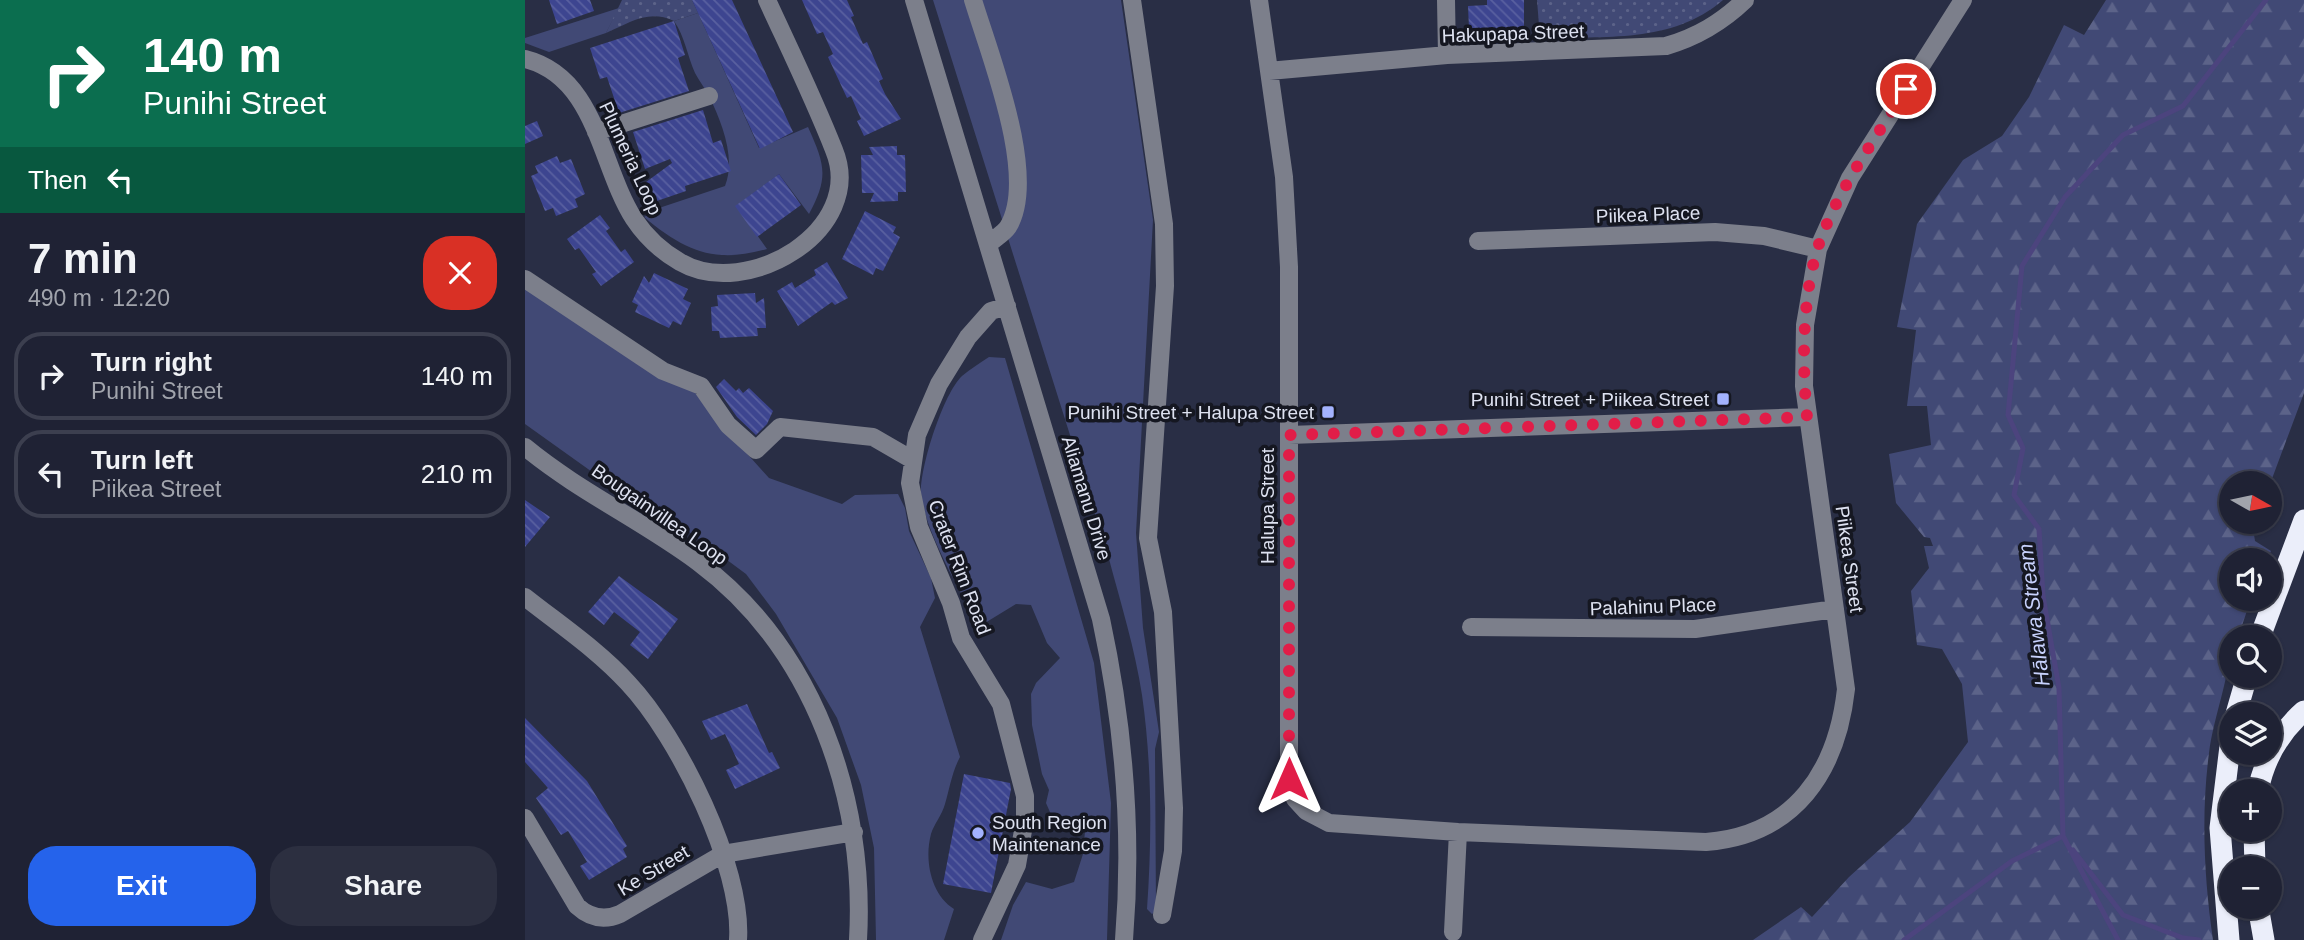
<!DOCTYPE html>
<meta charset="utf-8">
<style>
:root{--surface:#1f2234;--page:#2c2f40;--text:#f1f3f6;--muted:#a1a4ac;--line:#3c3f4f;--accent:#2563eb}
body{margin:0;font-family:Arial,sans-serif;background:var(--page);color:var(--text);height:100vh;display:flex;flex-direction:column;font-size:26px;white-space:nowrap}
*{box-sizing:border-box;margin:0}
p{font-size:23px;color:var(--muted)}
.icon{flex:none;width:38px;height:38px;fill:none;stroke:currentColor;stroke-width:2;stroke-linecap:round;stroke-linejoin:round}
.map{position:relative;flex:1;overflow:hidden}
.details{display:flex;flex-direction:column;background:var(--surface);width:525px}
.details>*{flex:none}
.banner{background:#0b6e4f;color:#fff;overflow:hidden}
.needle{width:46px;rotate:99deg}
.buttons{position:absolute;left:1694px;top:471px;display:grid;gap:14px}
.buttons a{display:grid;place-items:center;width:63px;height:63px;border-radius:50%;background:var(--surface);box-shadow:0 2px 5px #0004,0 0 0 2px var(--line);font-size:35px}
.pin{position:absolute;display:grid;place-items:center;width:60px;height:60px;color:#fff;margin:-30px;border:4px solid #fff;border-radius:50%;box-shadow:0 2px 7px #0007}
.me{position:absolute;width:77px;margin:-38px;rotate:0deg;stroke-linejoin:round;filter:drop-shadow(0 0 5px #0008)}
.turn{display:flex;align-items:center;gap:24px;height:147px;padding:0 28px;font-size:32px}
.turn .icon{width:91px;height:91px;stroke-width:2.5}
.turn b{display:block;font-size:49px;line-height:60px}
.then{display:flex;align-items:center;height:66px;padding:0 28px;background:#0003;gap:14px;font-size:26px}
.round{display:grid;place-items:center;flex:none;width:74px;height:74px;border-radius:28px;background:var(--page)}
.headline{display:flex;align-items:center;justify-content:space-between;height:119px;padding:0 28px}
h1{font-size:42px;font-weight:800;line-height:52px}
.action{display:flex;gap:14px;margin-top:auto;padding:14px 28px}
.action a{flex:1;height:80px;border-radius:28px;background:var(--accent);color:#fff;font-size:28px;font-weight:800;line-height:80px;text-align:center}
.action a+a{background:var(--page);color:var(--text)}
ul{padding:0;list-style:none}
li{display:flex;align-items:center;gap:21px;height:88px;margin:0 14px 10px;padding:0 14px;border:4px solid var(--line);border-radius:28px}
li div{flex:1}
li b{display:block;font-size:26px}
li em{font-style:normal}
main{display:flex;flex:1;min-height:0}
.map>svg:first-child{display:block}
.green{fill:#414975}
.forest{fill:url(#forest-firs)}
.park{fill:url(#park-dots)}
.lines{fill:none;stroke-linecap:round;stroke-linejoin:round}
.stream{stroke:#4c447e;stroke-width:5}
.building{fill:url(#building-back-hatch)}
.minor{stroke:#7c7f8b;stroke-width:18}
.highway{stroke:#ebeefa;stroke-width:21}
.route{stroke:#e11d48;stroke-width:12;stroke-dasharray:0 21.6}
.poi-dot{fill:#a3b2fd;stroke:#151721;stroke-width:2.5}
.labels{text-anchor:middle;stroke-width:7;stroke-linejoin:round;paint-order:stroke}
.street-label{font-size:19px;fill:#dee2f1;stroke:#151721}
.poi-label{font-size:19px;fill:#dee2f1;stroke:#151721;text-anchor:end}
.water-label{font-size:21px;font-style:italic;fill:#c7d1fc;stroke:#151721}
</style>
<main>
<section class="details">
<div class="banner">
<div class="turn"><svg class="icon" aria-label="right" viewBox="0 0 24 24"><path d="M7 20v-9h11M14 6l5 5-5 5"/></svg><div><b>140 m</b>Punihi Street</div></div>
<div class="then">Then<svg class="icon" aria-label="left" viewBox="0 0 24 24"><path d="M17 20v-9H6M10 6l-5 5 5 5"/></svg></div>
</div>
<div class="headline"><div><h1>7 min</h1><p>490 m · 12:20</p></div><a class="round" style="background:#d93025;color:#fff"><svg class="icon" aria-label="close" viewBox="0 0 24 24"><path d="M6 6l12 12M18 6L6 18"/></svg></a></div>
<ul>
<li><svg class="icon" aria-label="right" viewBox="0 0 24 24"><path d="M7 20v-9h11M14 6l5 5-5 5"/></svg><div><b>Turn right</b><p>Punihi Street</p></div><em>140 m</em></li>
<li><svg class="icon" aria-label="left" viewBox="0 0 24 24"><path d="M17 20v-9H6M10 6l-5 5 5 5"/></svg><div><b>Turn left</b><p>Piikea Street</p></div><em>210 m</em></li>
</ul>
<div class="action"><a>Exit</a><a>Share</a></div>
</section>
<div class="map">
<svg width="1779" height="940" viewBox="0 0 1779 940">
<defs>
<pattern id="forest-firs" width="22" height="20" patternUnits="userSpaceOnUse" patternTransform="scale(1.75)"><rect width="22" height="20" fill="#414975"/><path d="M5 1l3.5 6h-7zM16 11l3.5 6h-7z" fill="#5c6389"/></pattern>
<pattern id="park-dots" width="8" height="8" patternUnits="userSpaceOnUse" patternTransform="scale(1.75)"><rect width="8" height="8" fill="#414975"/><path d="M2 2h.1M6 6h.1" fill="none" stroke="#5c6389" stroke-width="1.8" stroke-linecap="round"/></pattern>
<pattern id="building-back-hatch" width="6" height="6" patternUnits="userSpaceOnUse" patternTransform="scale(1.75)"><rect width="6" height="6" fill="#3d4590"/><path d="M-1 5l2 2M0 0l6 6M5-1l2 2" fill="none" stroke="#5960a0"/></pattern>
</defs>
<rect width="100%" height="100%" fill="#292e45"/>
<path class="green" d="M 408,0 L 596,0 L 628,220 L 611,533 L 618,628 L 634,732 L 630,749 L 631,911 L 627,914 L 622,909 C 627,839 627,764 617,695 C 610,649 596,604 584,559 Z
M 94,8 L 81,33 L 24,52 L 0,43 L 0,38 Z
M 173,13 L 234,148 L 283,127 C 300,165 304,177 284,214 L 254,174 L 211,206 L 242,249 C 189,264 160,251 119,217 L 137,207 L 200,186 C 211,158 197,123 184,96 C 180,88 174,81 170,73 C 162,55 160,37 149,21 Z
M 0,279 L 163,382 L 181,408 L 244,478 L 317,504 L 330,495 L 373,494 L 380,508 L 384,531 L 406,578 L 410,598 L 395,627 L 435,757 C 427,772 425,787 420,804 C 417,815 409,824 406,834 C 399,860 406,895 429,909 L 419,940 L 351,940 L 349,848 L 336,785 L 312,718 L 251,614 L 221,574 L 121,500 L 70,474 L 0,424 Z
M 464,357 L 480,358 L 569,663 L 586,803 L 582,940 L 476,940 L 488,905 L 501,882 L 527,889 L 549,882 L 558,854 L 560,831 L 528,819 L 521,803 L 524,790 L 517,774 L 507,725 L 506,694 L 511,683 L 535,658 L 522,643 L 506,605 L 491,604 L 455,626 C 437,596 398,527 396,493 C 395,467 418,394 437,376 C 445,369 455,363 464,357 Z"/>
<path class="forest" d="M 1581,0 L 1779,0 L 1779,393 L 1745,484 L 1706,483 L 1706,522 L 1727,522 L 1730,541 L 1746,551 L 1742,560 L 1706,560 L 1706,598 L 1726,599 L 1713,637 L 1706,637 C 1706,676 1689,714 1684,753 C 1676,814 1679,879 1688,940 L 1228,940 L 1276,907 L 1287,917 L 1324,877 L 1385,822 L 1443,742 L 1437,684 L 1417,649 L 1392,645 L 1386,591 L 1404,568 L 1399,546 L 1408,546 L 1405,538 L 1399,537 L 1371,503 L 1364,454 L 1406,445 L 1402,406 L 1382,406 L 1391,330 L 1372,327 L 1392,224 L 1438,160 L 1477,136 L 1504,97 L 1539,25 L 1559,35 Z"/>
<path class="park" d="M 97,0 L 167,0 L 173,13 L 149,21 C 123,9 105,23 81,33 Z
M 1012,0 L 1198,0 C 1147,44 1079,36 1015,38 Z"/>
<g class="lines">
<path class="stream" d="M 1548,850 L 1598,915 L 1658,938 L 1674,940
M 1379,940 L 1487,861 L 1538,836
M 1593,940 L 1538,836 L 1534,688 L 1518,596 L 1514,529 L 1489,495 L 1498,448 L 1483,415 L 1497,266 L 1540,197 L 1598,135 L 1658,106 L 1741,0"/>
</g>
<path class="building" d="M 24,0 L 65,0 L 69,11 L 32,24 Z
M 167,0 L 207,0 L 268,132 L 235,149 Z
M 277,0 L 322,0 L 329,16 L 326,17 L 338,44 L 342,42 L 358,79 L 354,81 L 360,94 L 376,119 L 339,136 L 332,121 L 336,119 L 326,96 L 322,98 L 303,57 L 308,54 L 298,32 L 292,34 Z
M 962,0 L 999,0 L 999,31 L 944,29 L 943,6 L 962,5 Z
M 149,21 L 160,55 L 153,58 L 164,91 L 94,113 L 82,77 L 75,79 L 65,48 Z
M 178,110 L 188,143 L 196,140 L 206,171 L 160,186 L 161,191 L 123,204 L 117,185 L 147,163 L 145,159 L 120,169 L 108,132 Z
M 12,121 L 18,136 L 0,144 L 0,126 Z
M 372,146 L 372,155 L 380,155 L 381,192 L 373,192 L 373,201 L 345,202 L 349,193 L 337,193 L 336,155 L 348,155 L 344,147 Z
M 32,156 L 35,163 L 46,159 L 60,194 L 50,199 L 53,207 L 31,216 L 28,208 L 20,211 L 6,176 L 13,173 L 10,166 Z
M 254,174 L 276,205 L 232,237 L 210,206 Z
M 340,211 L 371,227 L 368,233 L 375,237 L 358,271 L 351,268 L 348,275 L 317,259 Z
M 75,215 L 85,228 L 81,231 L 96,252 L 100,249 L 109,262 L 76,286 L 67,274 L 71,272 L 54,248 L 50,250 L 42,239 Z
M 302,262 L 323,298 L 310,305 L 307,302 L 273,326 L 252,291 L 267,282 L 270,288 L 291,275 L 289,270 Z
M 129,273 L 163,289 L 158,299 L 166,303 L 156,325 L 148,321 L 144,328 L 110,312 L 113,305 L 107,302 L 119,276 L 124,283 Z
M 230,293 L 231,303 L 239,298 L 241,328 L 232,328 L 233,336 L 195,338 L 194,331 L 187,331 L 186,307 L 193,306 L 192,295 Z
M 199,379 L 211,391 L 214,388 L 218,393 L 224,388 L 248,411 L 242,424 L 231,435 L 212,417 L 191,387 Z
M 0,500 L 25,517 L 0,547 Z
M 94,576 L 153,619 L 123,659 L 105,645 L 115,632 L 89,612 L 79,625 L 63,612 Z
M 222,704 L 244,753 L 247,752 L 255,768 L 210,789 L 201,770 L 214,764 L 200,734 L 186,740 L 177,721 Z
M 0,718 L 62,781 L 102,846 L 98,849 L 102,857 L 64,880 L 55,866 L 62,862 L 43,831 L 36,835 L 11,798 L 23,788 L 0,762 Z
M 439,774 L 485,783 L 486,789 L 466,893 L 418,884 Z"/>
<g class="lines">
<path class="minor" d="M 389,0 L 576,619 C 599,726 608,831 599,940
M 448,0 C 464,53 514,177 483,227 C 479,233 469,239 463,245
M 607,0 L 639,224 L 640,286 L 623,538 L 638,612 L 649,808 L 648,851 L 637,915
M 734,0 L 759,177 L 764,267 L 764,779 L 770,799 L 781,811 L 804,823 L 933,832 L 1181,842 C 1270,835 1312,771 1321,689 L 1279,386 L 1280,325 L 1293,249 L 1325,178 L 1438,0
M 921,0 L 922,55
M 0,59 C 72,77 75,166 109,219 C 121,237 136,251 155,262 C 222,301 342,230 309,150 C 289,99 265,50 242,0
M 744,71 L 922,55 L 1141,46 C 1172,37 1196,23 1220,0
M 71,132 L 184,96
M 953,241 L 1190,232 L 1239,236 L 1293,249
M 0,279 L 138,371 L 176,386 L 203,425 L 231,450 L 255,427 L 348,437 L 386,459
M 764,435 L 1282,417
M 0,447 C 53,491 118,521 173,562 C 290,649 341,800 333,940
M 0,597 C 34,624 73,650 103,683 C 153,736 218,867 213,940
M 946,627 L 1170,629 L 1310,609
M 0,818 L 52,906 C 65,918 79,921 95,914 L 198,854 L 329,832
M 928,932 L 933,832
M 457,940 L 492,865 L 500,819 L 500,796 L 476,704 L 436,638 L 426,603 L 394,527 L 385,483 L 392,435 L 414,384 L 443,337 L 466,311 L 482,306"/>
<path class="highway" d="M 1735,637 L 1779,520
M 1711,714 L 1722,676
M 1733,791 C 1739,759 1755,732 1779,711
M 1729,830 L 1730,868
M 1733,906 L 1739,940
M 1704,940 L 1695,828 L 1706,738"/>
</g>
<g class="lines">
<path class="route" d="M 764,779 L 764,435 L 1282,417 C 1277,364 1277,298 1293,247 C 1312,190 1350,140 1381,89"/>
</g>
<g class="poi-dot">
<rect x="1191" y="392" width="14" height="14" rx="3.5"/>
<rect x="796" y="405" width="14" height="14" rx="3.5"/>
<circle cx="453" cy="833" r="7"/>
</g>
<g class="labels">
<g class="street-label">
<text transform="translate(988 33) rotate(-2)" y="7">Hakupapa Street</text>
<text transform="translate(106 158) rotate(65)" y="7">Plumeria Loop</text>
<text transform="translate(1123 214) rotate(-2)" y="7">Piikea Place</text>
<text transform="translate(562 498) rotate(73)" y="7">Aliamanu Drive</text>
<text transform="translate(742 506) rotate(-90)" y="7">Halupa Street</text>
<text transform="translate(135 514) rotate(35)" y="7">Bougainvillea Loop</text>
<text transform="translate(1325 559) rotate(82)" y="7">Piikea Street</text>
<text transform="translate(435 567) rotate(69)" y="7">Crater Rim Road</text>
<text transform="translate(1128 606) rotate(-2)" y="7">Palahinu Place</text>
<text transform="translate(128 870) rotate(-31)" y="7">Ke Street</text>
</g>
<g class="poi-label">
<text x="1184" y="406">Punihi Street + Piikea Street</text>
<text x="789" y="419">Punihi Street + Halupa Street</text>
<text x="467" y="829" text-anchor="start">South Region<tspan x="467" dy="22">Maintenance</tspan></text>
</g>
<g class="water-label">
<text transform="translate(1509 615) rotate(-97)" y="7">Hālawa Stream</text>
</g>
</g>
</svg>
<div class="buttons">
<a><svg class="needle" viewBox="-14 -14 28 28"><path d="M0-13l5 13h-10z" fill="#e53935"/><path d="M0 13l5-13h-10z" fill="#a1a4ac"/></svg></a>
<a><svg class="icon" aria-label="sound" viewBox="0 0 24 24"><path d="M4 9h4l5-4v14l-5-4H4zM17 9q2 3 0 6"/></svg></a>
<a><svg class="icon" aria-label="search" viewBox="0 0 24 24"><circle cx="10" cy="10" r="6"/><path d="M15 15l6 6"/></svg></a>
<a><svg class="icon" aria-label="layers" viewBox="0 0 24 24"><path d="M12 4l9 5-9 5-9-5zM3 14l9 5 9-5"/></svg></a>
<a>+</a>
<a>−</a>
</div>
<div class="pin" style="left:1381px;top:89px;background:#d93025"><svg class="icon" aria-label="arrive" viewBox="0 0 24 24"><path d="M6 21V4h12l-3 4 3 4H6"/></svg></div>
<svg class="me" style="left:764px;top:779px" viewBox="-20 -20 40 40"><path d="M0-17L14 15 0 8-14 15z" fill="#e11d48" stroke="#fff" stroke-width="4"/></svg>
</div>
</main>
